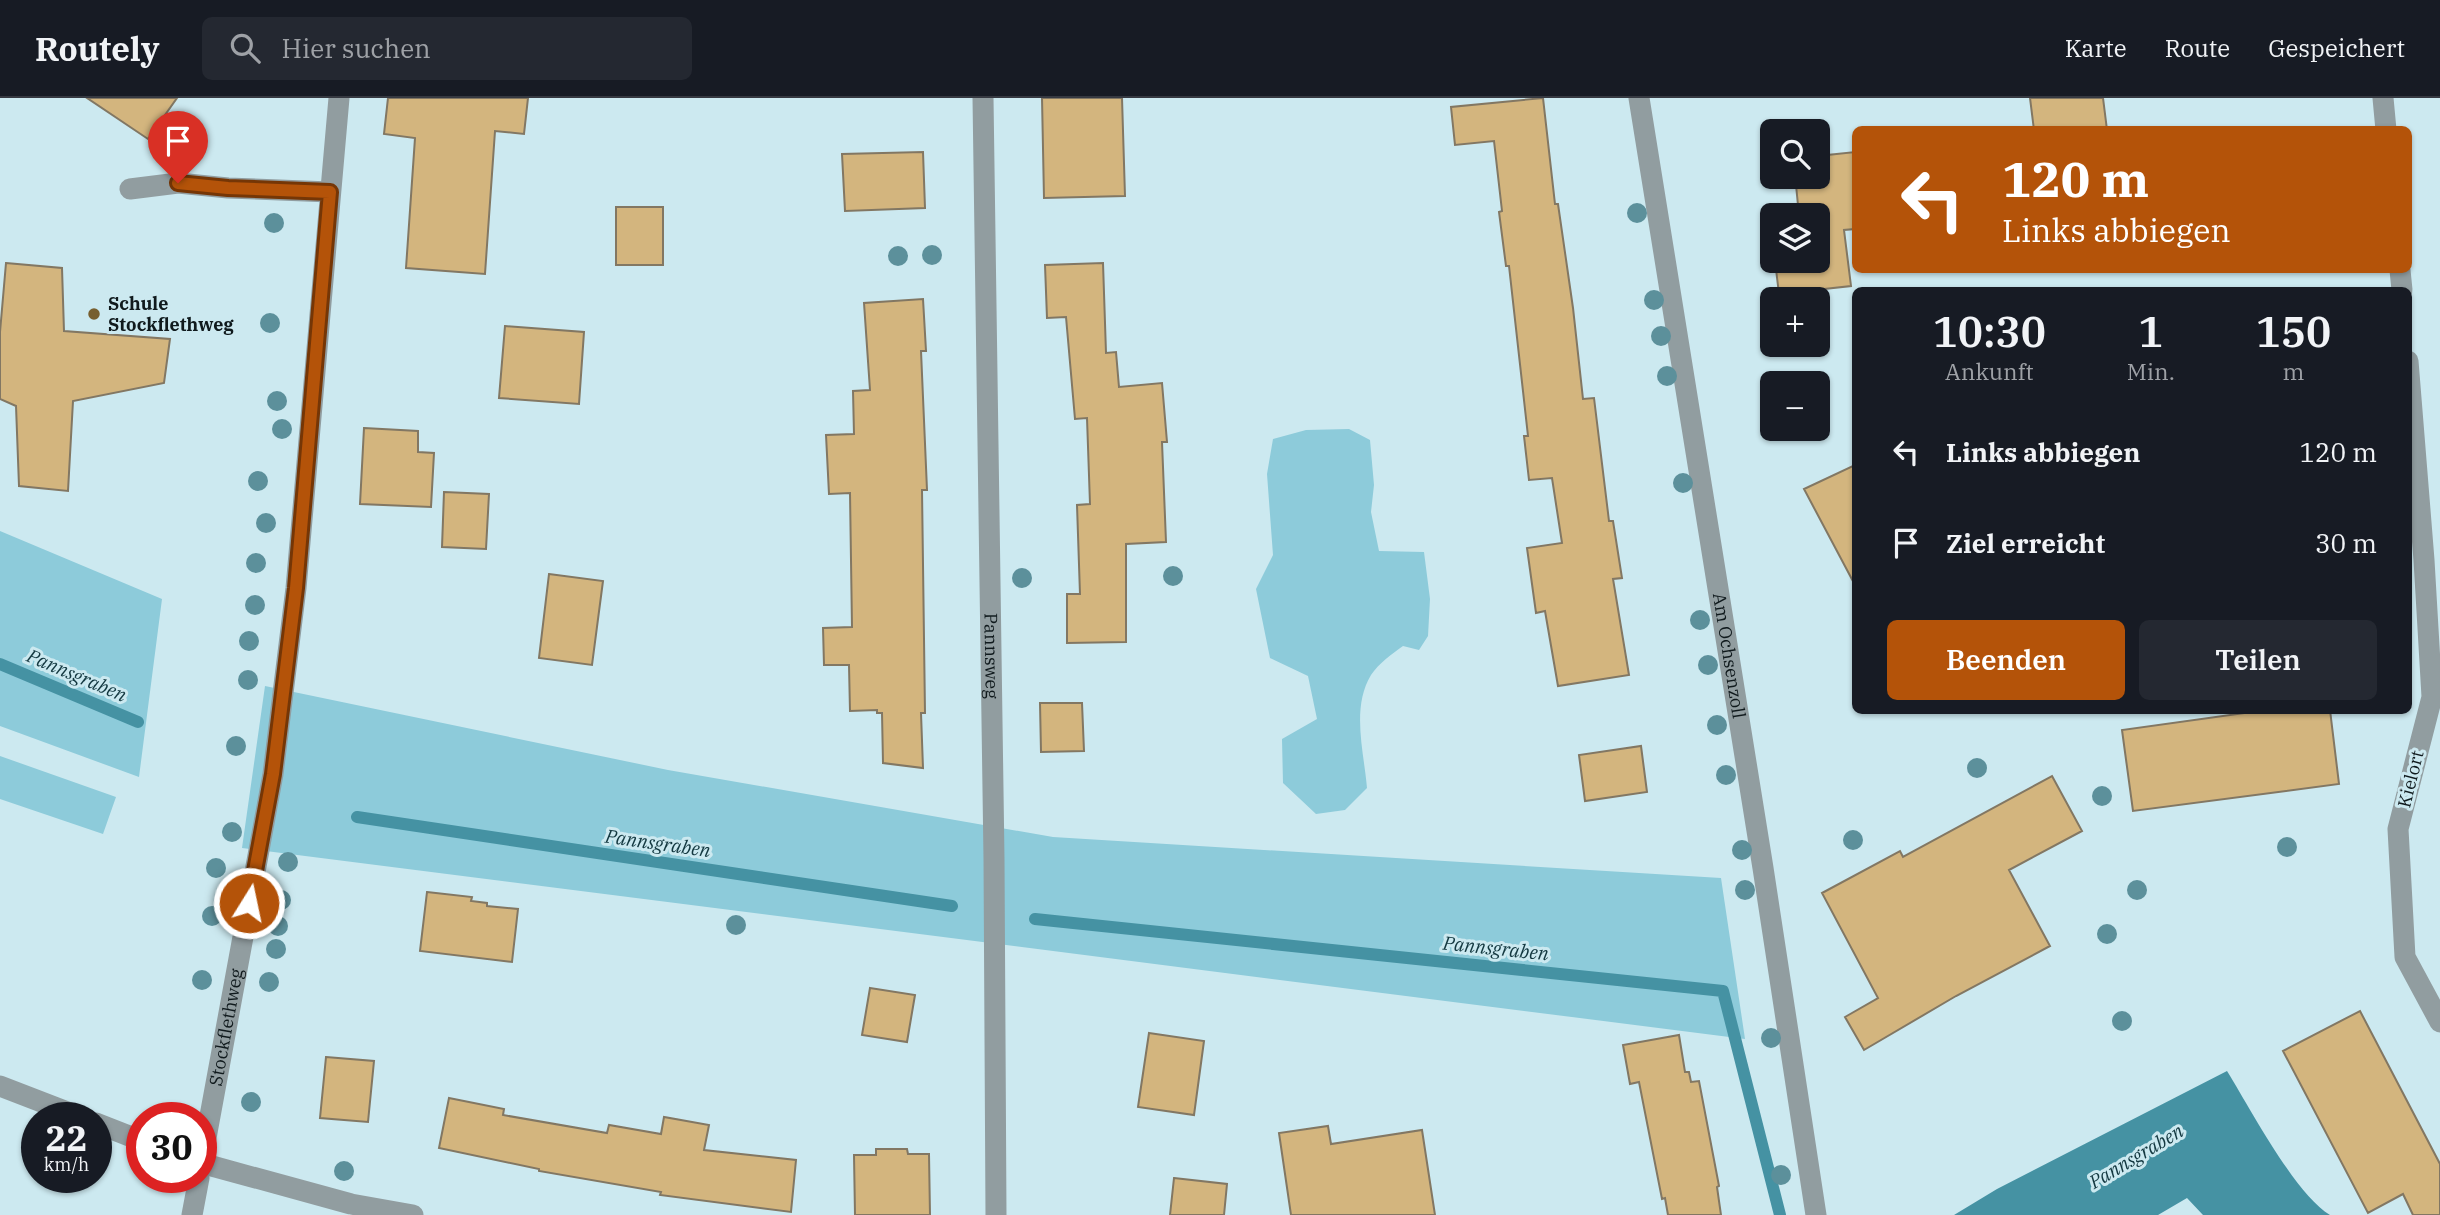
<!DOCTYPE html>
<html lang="de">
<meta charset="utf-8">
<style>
:root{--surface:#171b24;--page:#242831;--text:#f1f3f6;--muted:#9ea1a6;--line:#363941;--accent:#b45309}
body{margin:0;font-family:"IBM Plex Serif",serif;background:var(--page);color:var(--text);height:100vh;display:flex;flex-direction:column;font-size:26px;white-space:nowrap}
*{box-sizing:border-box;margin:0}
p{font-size:23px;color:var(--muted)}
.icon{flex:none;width:38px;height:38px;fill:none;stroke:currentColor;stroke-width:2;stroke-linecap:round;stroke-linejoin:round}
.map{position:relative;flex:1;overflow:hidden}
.side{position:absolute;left:1852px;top:189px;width:560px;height:427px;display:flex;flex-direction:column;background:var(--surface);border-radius:10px;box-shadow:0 2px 5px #0004}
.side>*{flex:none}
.hud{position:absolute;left:1852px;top:28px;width:560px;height:147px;border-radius:10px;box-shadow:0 2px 5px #0004;background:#b45309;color:#fff;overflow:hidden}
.tools{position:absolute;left:1760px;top:21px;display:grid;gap:14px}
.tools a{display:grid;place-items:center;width:70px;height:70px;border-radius:10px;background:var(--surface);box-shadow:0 2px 5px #0004;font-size:35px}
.speed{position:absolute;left:21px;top:1004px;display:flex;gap:14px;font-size:35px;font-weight:700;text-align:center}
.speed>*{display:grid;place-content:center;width:91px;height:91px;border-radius:50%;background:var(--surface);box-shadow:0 2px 5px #0004;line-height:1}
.speed small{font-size:18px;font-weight:400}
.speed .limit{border:10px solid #d22;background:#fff;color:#111}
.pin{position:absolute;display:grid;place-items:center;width:60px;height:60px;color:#fff;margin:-72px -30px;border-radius:50% 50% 50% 0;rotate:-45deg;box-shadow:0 0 7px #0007}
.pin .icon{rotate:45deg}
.me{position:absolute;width:77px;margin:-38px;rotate:10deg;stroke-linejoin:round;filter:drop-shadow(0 0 5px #0008)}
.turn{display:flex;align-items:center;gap:24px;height:147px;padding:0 35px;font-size:32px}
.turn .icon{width:91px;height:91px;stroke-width:2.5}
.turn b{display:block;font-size:49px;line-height:60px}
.eta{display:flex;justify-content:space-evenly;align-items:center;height:119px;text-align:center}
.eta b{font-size:42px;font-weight:600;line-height:49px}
.button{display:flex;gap:14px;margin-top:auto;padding:14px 35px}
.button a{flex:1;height:80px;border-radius:10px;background:var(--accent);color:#fff;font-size:28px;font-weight:600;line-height:80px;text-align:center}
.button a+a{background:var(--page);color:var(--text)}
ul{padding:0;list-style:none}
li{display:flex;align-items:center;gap:21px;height:91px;padding:0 35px}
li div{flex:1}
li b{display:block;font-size:26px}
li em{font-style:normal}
header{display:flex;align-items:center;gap:42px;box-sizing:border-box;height:98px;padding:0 35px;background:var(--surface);border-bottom:2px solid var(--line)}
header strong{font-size:33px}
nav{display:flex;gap:38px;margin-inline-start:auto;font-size:24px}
.search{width:490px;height:63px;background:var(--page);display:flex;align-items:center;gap:18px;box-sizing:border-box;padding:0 24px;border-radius:10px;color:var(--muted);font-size:26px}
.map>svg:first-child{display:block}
.green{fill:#8dcbda}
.water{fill:#4592a3}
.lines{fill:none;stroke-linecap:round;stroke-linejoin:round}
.stream{stroke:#4592a3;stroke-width:12}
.building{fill:#d3b57e;stroke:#827763;stroke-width:2}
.lane{stroke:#919da0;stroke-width:21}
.street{stroke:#919da0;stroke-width:21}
.tree{fill:#5c909b}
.route-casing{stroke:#753606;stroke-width:18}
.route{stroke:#b45309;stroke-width:12}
.poi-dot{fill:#775f2f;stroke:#cce9f0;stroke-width:2.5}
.labels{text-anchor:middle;stroke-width:6;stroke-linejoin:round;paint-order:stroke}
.poi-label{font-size:18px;font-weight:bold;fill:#101a1d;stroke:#cce9f0;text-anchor:start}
.street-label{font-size:18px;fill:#101a1d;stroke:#cce9f0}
.water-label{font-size:19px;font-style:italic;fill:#133840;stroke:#cce9f0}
</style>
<header>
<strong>Routely</strong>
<div class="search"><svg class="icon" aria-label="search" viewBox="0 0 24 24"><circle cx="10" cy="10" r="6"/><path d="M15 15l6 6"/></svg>Hier suchen</div>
<nav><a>Karte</a><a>Route</a><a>Gespeichert</a></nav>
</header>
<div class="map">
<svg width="2440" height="1117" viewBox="0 0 2440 1117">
<rect width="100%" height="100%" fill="#cce9f0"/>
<path class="green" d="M 1349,331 L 1370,342 L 1374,387 L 1371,414 L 1379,453 L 1424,454 L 1430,501 L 1428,538 L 1419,552 L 1403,548 C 1392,556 1379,565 1371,577 C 1351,610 1364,654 1367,690 L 1345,712 L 1316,716 L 1283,685 L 1282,641 L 1317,621 L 1308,578 L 1270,560 L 1256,491 L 1273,457 L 1267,376 L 1273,341 L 1306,332 Z
M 0,433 L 162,501 L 139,679 L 0,628 Z
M 265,588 L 668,672 L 1053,739 L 1721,780 L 1745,941 L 242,750 Z
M 0,658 L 116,699 L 103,736 L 0,701 Z"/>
<path class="water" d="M 2227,973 C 2250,1010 2295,1096 2330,1117 L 2203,1117 L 2187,1100 L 2158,1117 L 1954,1117 L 1997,1091 Z"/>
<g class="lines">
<path class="stream" d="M 0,566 L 138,624
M 357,719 L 952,808
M 1035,821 L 1723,893 L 1780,1117"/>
</g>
<path class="building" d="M 87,0 L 177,0 L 148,41 Z
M 388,0 L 528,0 L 524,36 L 495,33 L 485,176 L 406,170 L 415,40 L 384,36 Z
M 1042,0 L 1122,0 L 1125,98 L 1044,100 Z
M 1543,0 L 1555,106 L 1558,106 L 1573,210 L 1583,301 L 1594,300 L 1609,423 L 1613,423 L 1622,480 L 1613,481 L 1629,577 L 1558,588 L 1545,513 L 1536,515 L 1527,450 L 1562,445 L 1552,380 L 1529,382 L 1524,338 L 1528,338 L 1509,168 L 1506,168 L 1499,114 L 1502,113 L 1494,43 L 1455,47 L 1451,9 Z
M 2030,0 L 2103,0 L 2107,32 L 2034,32 Z
M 923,54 L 925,110 L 845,113 L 842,56 Z
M 1855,54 L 1855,131 L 1844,132 L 1851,188 L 1779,196 L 1775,163 L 1818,163 L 1818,117 L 1799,117 L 1796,87 L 1813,86 L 1812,79 L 1818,79 L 1818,58 Z
M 616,109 L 663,109 L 663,167 L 616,167 Z
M 6,165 L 62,170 L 64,233 L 170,241 L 164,285 L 73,303 L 68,393 L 19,388 L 16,308 L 0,301 L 0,234 Z
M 1103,165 L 1106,255 L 1116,254 L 1119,289 L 1162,285 L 1167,344 L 1162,344 L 1166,444 L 1126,446 L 1126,544 L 1067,545 L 1067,496 L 1080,496 L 1077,407 L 1090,406 L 1087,320 L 1075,321 L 1066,219 L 1047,220 L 1045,167 Z
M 923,201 L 926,253 L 921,253 L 927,392 L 922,392 L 925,615 L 921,615 L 923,670 L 883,665 L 882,615 L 877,615 L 877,612 L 850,613 L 849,567 L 824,567 L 823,530 L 852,529 L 850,395 L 829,396 L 826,337 L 854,336 L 853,293 L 870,292 L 864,205 Z
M 505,228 L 584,234 L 579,306 L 499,300 Z
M 364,330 L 418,333 L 418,354 L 434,355 L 431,409 L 360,406 Z
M 1855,367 L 1855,487 L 1804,391 Z
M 444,394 L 489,396 L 486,451 L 442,449 Z
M 549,476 L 603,483 L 592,567 L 539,560 Z
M 1040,605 L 1082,605 L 1084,653 L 1041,654 Z
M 2266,612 L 2330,612 L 2339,686 L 2133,713 L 2122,632 Z
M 1641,648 L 1647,694 L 1585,703 L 1579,657 Z
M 2052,678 L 2082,733 L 2009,772 L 2050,848 L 1956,898 L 1864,952 L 1845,919 L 1878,900 L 1822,795 L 1900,753 L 1903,759 Z
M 427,794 L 472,799 L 471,803 L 487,805 L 487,808 L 518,811 L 512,864 L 420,853 Z
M 870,890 L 915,897 L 907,944 L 862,937 Z
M 2360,913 L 2440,1066 L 2440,1117 L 2413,1117 L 2403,1096 L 2368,1115 L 2283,953 Z
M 1149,935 L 1204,943 L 1194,1017 L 1138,1009 Z
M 1679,937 L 1685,974 L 1689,974 L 1691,984 L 1699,983 L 1719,1088 L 1717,1089 L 1721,1117 L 1668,1117 L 1665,1100 L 1662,1101 L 1639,984 L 1630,986 L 1623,947 Z
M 326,959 L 374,963 L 368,1024 L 320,1020 Z
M 449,1000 L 504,1011 L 503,1017 L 607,1035 L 609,1027 L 661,1036 L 664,1019 L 709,1027 L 704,1052 L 796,1062 L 791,1114 L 660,1097 L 661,1094 L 539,1073 L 539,1071 L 439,1050 Z
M 1328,1028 L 1331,1046 L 1422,1032 L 1435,1117 L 1291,1117 L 1279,1035 Z
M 876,1051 L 907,1051 L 908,1056 L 929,1056 L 930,1117 L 855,1117 L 854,1057 L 876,1057 Z
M 1174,1080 L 1227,1086 L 1224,1117 L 1170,1117 Z"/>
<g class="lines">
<path class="lane" d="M 130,91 L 178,85 L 228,90 L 330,94"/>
<g class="street">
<path id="s1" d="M 983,0 L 994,761 L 996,1117"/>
<path id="s2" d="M 1639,0 L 1763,770 L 1816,1117"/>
<path d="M 2383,0 L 2386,32"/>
<path d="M 2400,172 L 2402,192"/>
<path d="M 2408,263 L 2424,462 L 2432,599 L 2398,731 L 2405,859 L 2440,924"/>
<path d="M 0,988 L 83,1020"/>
<path d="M 96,1025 L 142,1043"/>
<path d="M 201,1065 L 351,1106 L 413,1117"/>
<path id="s3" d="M 201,1067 L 273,676 L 296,490 L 339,0"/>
<path d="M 192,1117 L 199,1080"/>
</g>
</g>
<g class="tree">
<circle cx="1637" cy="115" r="10"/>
<circle cx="274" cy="125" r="10"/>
<circle cx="932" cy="157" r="10"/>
<circle cx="898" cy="158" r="10"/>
<circle cx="1654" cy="202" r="10"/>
<circle cx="270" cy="225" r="10"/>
<circle cx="1661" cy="238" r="10"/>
<circle cx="1667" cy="278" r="10"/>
<circle cx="277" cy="303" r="10"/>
<circle cx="282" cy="331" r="10"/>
<circle cx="258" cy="383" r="10"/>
<circle cx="1683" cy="385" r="10"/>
<circle cx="266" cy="425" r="10"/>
<circle cx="256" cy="465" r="10"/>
<circle cx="1173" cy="478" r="10"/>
<circle cx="1022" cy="480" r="10"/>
<circle cx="255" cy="507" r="10"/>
<circle cx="1700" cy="522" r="10"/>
<circle cx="249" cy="543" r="10"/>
<circle cx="1708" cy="567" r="10"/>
<circle cx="248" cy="582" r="10"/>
<circle cx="1717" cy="627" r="10"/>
<circle cx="236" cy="648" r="10"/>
<circle cx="1977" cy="670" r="10"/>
<circle cx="1726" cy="677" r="10"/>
<circle cx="2102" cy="698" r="10"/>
<circle cx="232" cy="734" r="10"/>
<circle cx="1853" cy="742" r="10"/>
<circle cx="2287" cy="749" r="10"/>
<circle cx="1742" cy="752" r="10"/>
<circle cx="288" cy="764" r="10"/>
<circle cx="216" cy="770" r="10"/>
<circle cx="1745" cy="792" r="10"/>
<circle cx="2137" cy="792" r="10"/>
<circle cx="281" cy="802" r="10"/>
<circle cx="212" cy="818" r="10"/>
<circle cx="736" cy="827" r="10"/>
<circle cx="278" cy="828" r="10"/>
<circle cx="2107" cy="836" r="10"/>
<circle cx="276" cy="851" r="10"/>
<circle cx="202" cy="882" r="10"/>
<circle cx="269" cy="884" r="10"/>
<circle cx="2122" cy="923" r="10"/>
<circle cx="1771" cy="940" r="10"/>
<circle cx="251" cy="1004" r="10"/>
<circle cx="344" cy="1073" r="10"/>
<circle cx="1781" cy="1077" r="10"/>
</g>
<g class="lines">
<defs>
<path id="route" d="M 178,85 L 228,90 L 330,94 L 296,490 L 273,676 L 249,805"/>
</defs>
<use href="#route" class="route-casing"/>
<use href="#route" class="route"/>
</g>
<circle class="poi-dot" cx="94" cy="216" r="7"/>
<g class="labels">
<g class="poi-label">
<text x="108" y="212">Schule<tspan x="108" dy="21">Stockflethweg</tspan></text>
</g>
<g class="street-label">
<text dy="6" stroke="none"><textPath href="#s1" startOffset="558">Pannsweg</textPath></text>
<text dy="6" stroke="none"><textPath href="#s2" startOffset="565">Am Ochsenzoll</textPath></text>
<text transform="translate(2411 681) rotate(-76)" y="6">Kielort</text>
<text dy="6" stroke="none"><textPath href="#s3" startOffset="140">Stockflethweg</textPath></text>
</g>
<g class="water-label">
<text transform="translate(77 577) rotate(23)" y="7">Pannsgraben</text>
<text transform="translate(658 745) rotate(8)" y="7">Pannsgraben</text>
<text transform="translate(1496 850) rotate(6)" y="7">Pannsgraben</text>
<text transform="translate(2136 1058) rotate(-31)" y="7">Pannsgraben</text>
</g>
</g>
</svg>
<div class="tools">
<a><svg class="icon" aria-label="search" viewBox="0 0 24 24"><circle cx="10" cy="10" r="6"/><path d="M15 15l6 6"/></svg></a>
<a><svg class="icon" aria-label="layers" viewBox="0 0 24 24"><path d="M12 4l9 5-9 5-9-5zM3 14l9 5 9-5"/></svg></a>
<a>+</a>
<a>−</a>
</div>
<div class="speed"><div>22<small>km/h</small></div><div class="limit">30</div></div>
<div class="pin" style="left:178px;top:85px;background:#d93025"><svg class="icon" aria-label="arrive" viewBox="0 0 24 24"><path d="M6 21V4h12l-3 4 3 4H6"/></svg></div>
<svg class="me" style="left:249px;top:805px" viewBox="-20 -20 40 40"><circle r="17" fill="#b45309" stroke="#fff" stroke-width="3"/><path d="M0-11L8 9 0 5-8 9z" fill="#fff"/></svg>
<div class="hud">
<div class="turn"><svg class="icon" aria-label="left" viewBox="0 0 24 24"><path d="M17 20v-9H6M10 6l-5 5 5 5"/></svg><div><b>120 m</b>Links abbiegen</div></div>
</div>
<section class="side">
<div class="eta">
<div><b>10:30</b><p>Ankunft</p></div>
<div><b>1</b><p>Min.</p></div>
<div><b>150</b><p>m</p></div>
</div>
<ul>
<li><svg class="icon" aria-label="left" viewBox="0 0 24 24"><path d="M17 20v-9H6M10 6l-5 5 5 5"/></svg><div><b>Links abbiegen</b></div><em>120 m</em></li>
<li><svg class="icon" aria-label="arrive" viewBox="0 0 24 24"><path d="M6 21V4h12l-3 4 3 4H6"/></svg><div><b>Ziel erreicht</b></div><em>30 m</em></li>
</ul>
<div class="button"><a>Beenden</a><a>Teilen</a></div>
</section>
</div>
